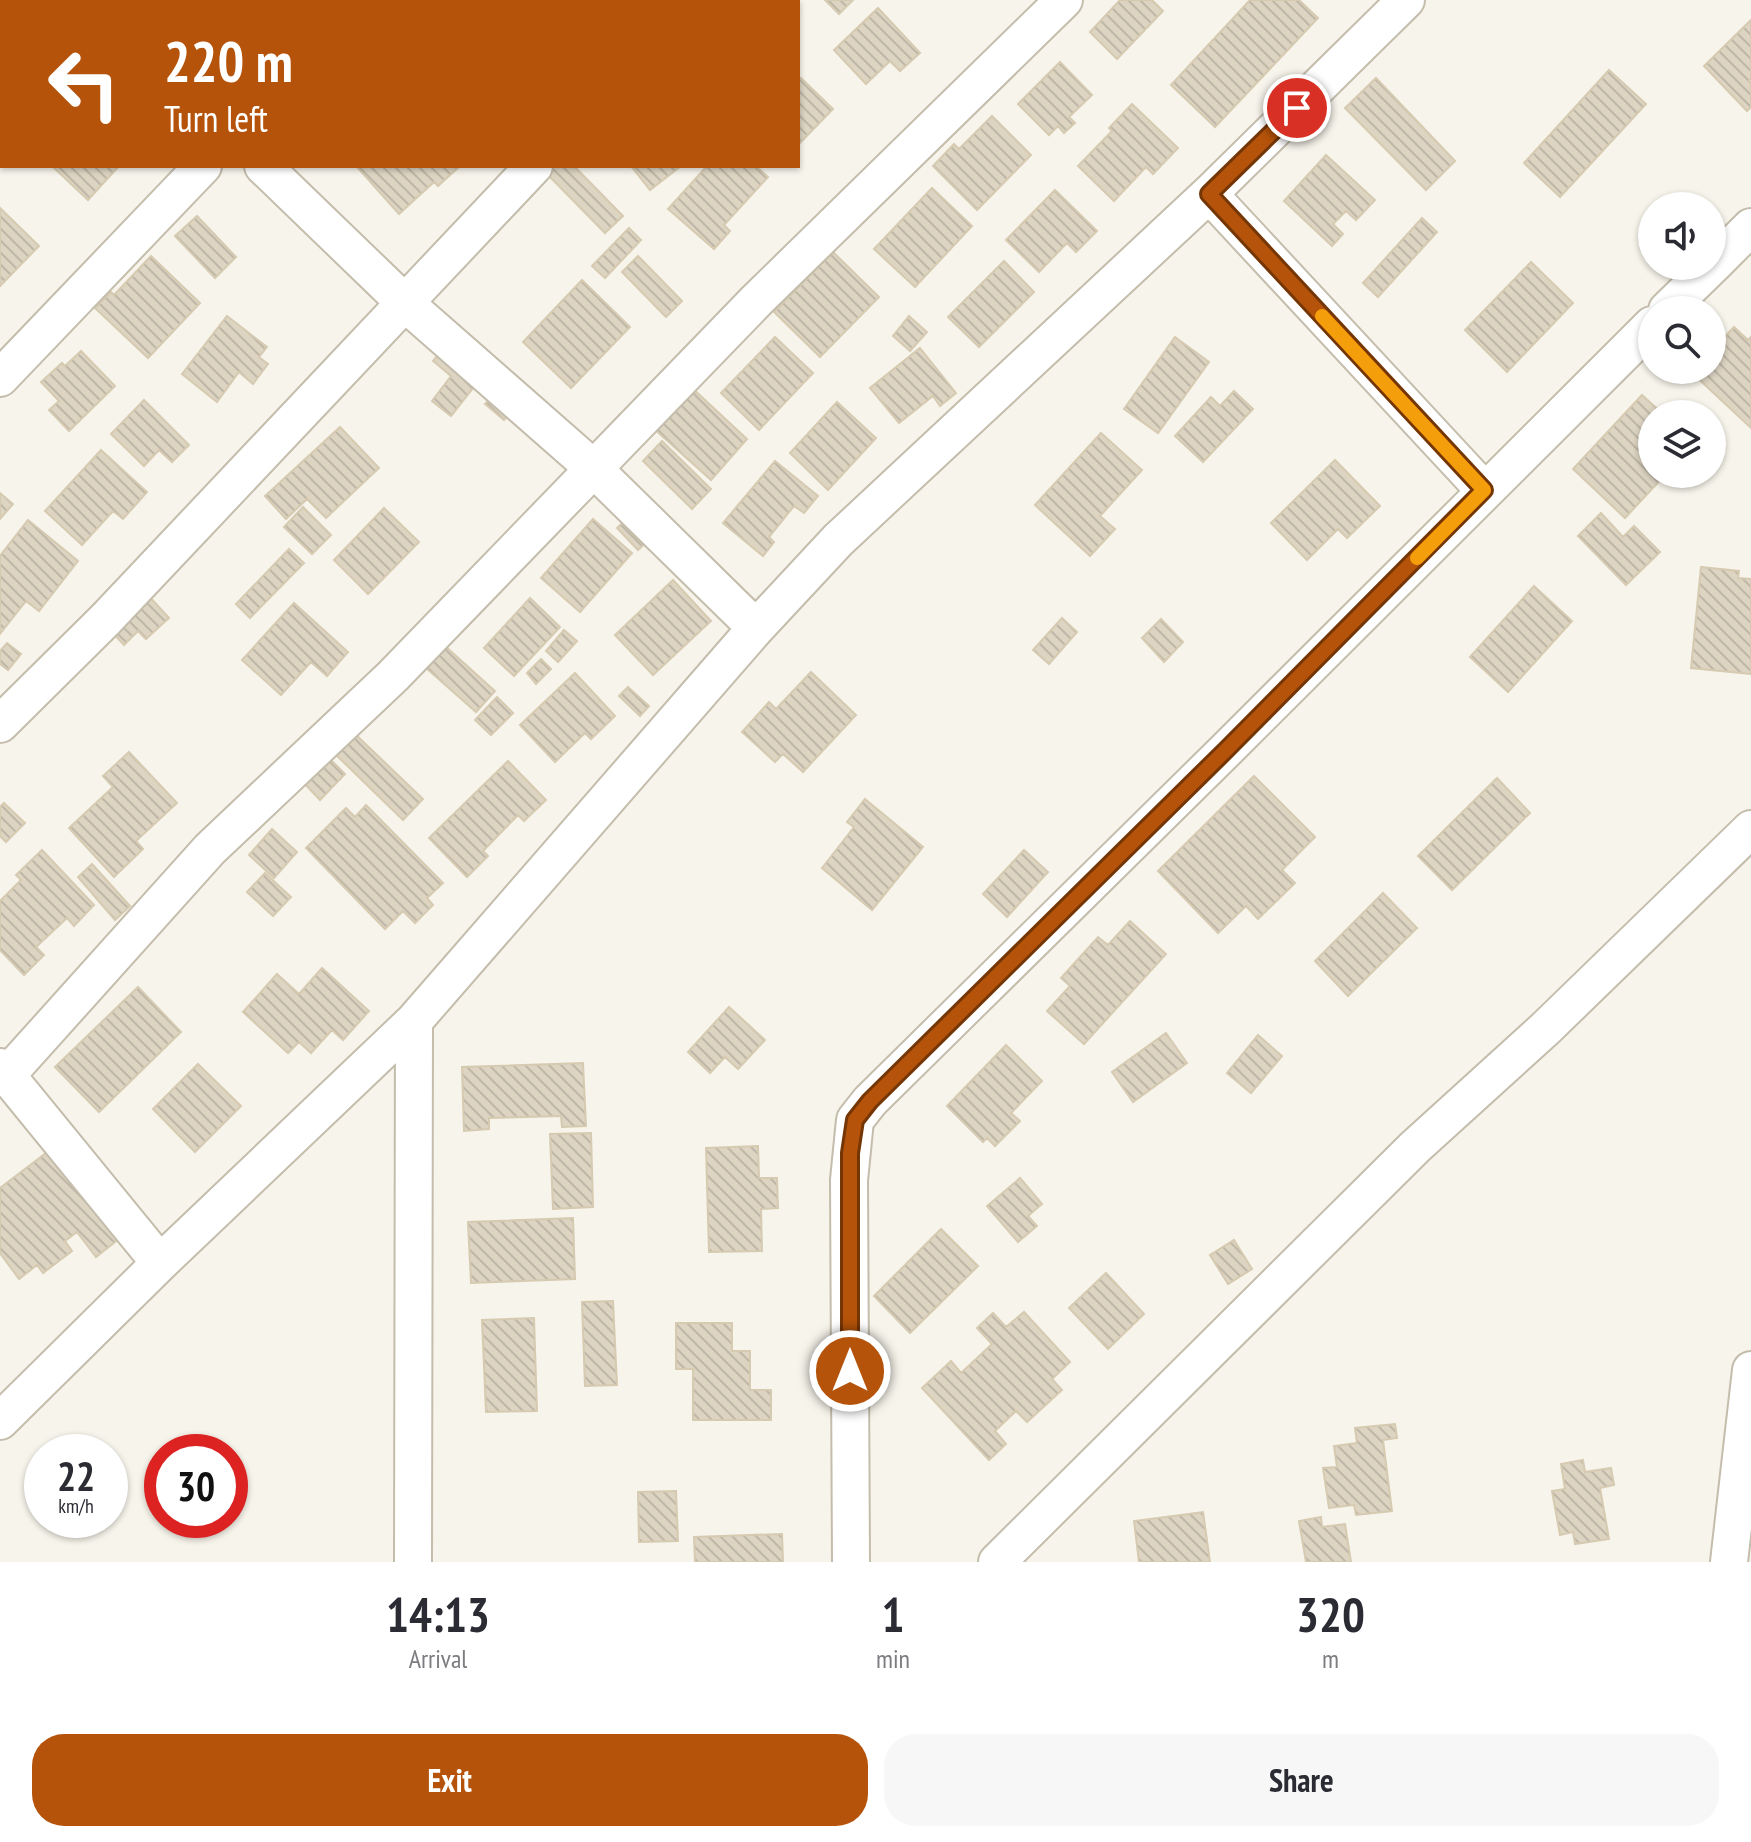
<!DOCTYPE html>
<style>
:root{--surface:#fff;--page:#f7f7f7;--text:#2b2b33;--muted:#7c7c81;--accent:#b45309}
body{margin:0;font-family:"PT Sans Narrow",sans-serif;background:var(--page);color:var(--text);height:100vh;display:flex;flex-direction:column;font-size:30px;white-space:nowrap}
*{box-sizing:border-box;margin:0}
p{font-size:26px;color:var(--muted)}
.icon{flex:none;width:44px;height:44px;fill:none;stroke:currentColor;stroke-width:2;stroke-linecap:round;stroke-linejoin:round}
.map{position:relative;height:1562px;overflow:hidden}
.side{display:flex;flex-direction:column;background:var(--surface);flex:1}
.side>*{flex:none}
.banner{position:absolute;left:0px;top:0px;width:800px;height:168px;box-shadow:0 2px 6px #0004;background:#b45309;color:#fff;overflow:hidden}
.buttons{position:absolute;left:1638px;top:192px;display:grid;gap:16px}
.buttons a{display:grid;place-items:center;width:88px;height:88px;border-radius:50%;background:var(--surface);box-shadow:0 2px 6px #0004;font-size:40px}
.speed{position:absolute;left:24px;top:1434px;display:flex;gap:16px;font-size:40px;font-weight:700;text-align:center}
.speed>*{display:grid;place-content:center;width:104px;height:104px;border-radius:50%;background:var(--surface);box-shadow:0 2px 6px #0004;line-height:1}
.speed small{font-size:20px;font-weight:400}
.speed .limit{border:12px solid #d22;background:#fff;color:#111}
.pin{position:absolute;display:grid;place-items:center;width:68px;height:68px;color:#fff;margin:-34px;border:4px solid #fff;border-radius:50%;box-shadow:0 2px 8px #0007}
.me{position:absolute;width:88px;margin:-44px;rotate:0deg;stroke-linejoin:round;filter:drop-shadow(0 0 6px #0008)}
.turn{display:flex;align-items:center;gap:28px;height:168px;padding:0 32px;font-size:36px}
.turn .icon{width:104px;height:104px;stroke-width:2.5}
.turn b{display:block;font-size:56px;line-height:68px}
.eta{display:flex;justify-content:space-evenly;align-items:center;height:136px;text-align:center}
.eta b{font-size:48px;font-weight:600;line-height:56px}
.primary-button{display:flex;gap:16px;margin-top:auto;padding:16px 32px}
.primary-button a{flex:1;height:92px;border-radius:32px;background:var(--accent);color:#fff;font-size:32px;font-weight:600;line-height:92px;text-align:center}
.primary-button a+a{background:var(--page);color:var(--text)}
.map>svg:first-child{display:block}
.building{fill:url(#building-back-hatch);stroke:#d6cab1;stroke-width:2}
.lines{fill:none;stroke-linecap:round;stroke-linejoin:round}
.minor-casing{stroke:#c4bdac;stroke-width:40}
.minor{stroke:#fff;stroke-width:36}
.route-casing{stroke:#753606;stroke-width:20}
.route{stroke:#b45309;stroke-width:14}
.slow{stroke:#f59e0b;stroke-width:14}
</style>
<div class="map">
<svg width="1751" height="1562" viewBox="0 0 1751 1562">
<defs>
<pattern id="building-back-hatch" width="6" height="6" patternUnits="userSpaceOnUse" patternTransform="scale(2)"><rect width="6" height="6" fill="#ddd4c2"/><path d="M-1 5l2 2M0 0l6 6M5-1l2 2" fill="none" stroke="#bfb7a7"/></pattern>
</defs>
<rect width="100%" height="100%" fill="#f7f4eb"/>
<path class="building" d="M 825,0 L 853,0 L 839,14 Z
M 1120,0 L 1152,0 L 1163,11 L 1117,59 L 1090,32 Z
M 1250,0 L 1299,0 L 1318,18 L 1215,127 L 1171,85 Z
M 878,8 L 920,53 L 900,71 L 890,61 L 866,84 L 834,50 Z
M 1751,20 L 1751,78 L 1749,81 L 1751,83 L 1751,107 L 1747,111 L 1704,66 Z
M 1060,62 L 1092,95 L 1069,117 L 1075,123 L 1064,133 L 1058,126 L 1049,135 L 1018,104 Z
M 1609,70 L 1646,104 L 1560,197 L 1524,163 Z
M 801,78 L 833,109 L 798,145 L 798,81 Z
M 1376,78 L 1455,161 L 1426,190 L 1345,108 Z
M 1132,104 L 1178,148 L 1153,174 L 1146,167 L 1114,201 L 1078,166 L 1112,131 L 1109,128 Z
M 992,116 L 1031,155 L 977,210 L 933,166 L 954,144 L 959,149 Z
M 1326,155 L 1375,200 L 1356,220 L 1346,211 L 1333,224 L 1343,234 L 1332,246 L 1284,201 Z
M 52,166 L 119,166 L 88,200 Z
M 460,166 L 438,186 L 434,182 L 399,214 L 357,167 Z
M 553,166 L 574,166 L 623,216 L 605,233 L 546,173 Z
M 631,166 L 681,166 L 650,190 Z
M 707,166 L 756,166 L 768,177 L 724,225 L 730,231 L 714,249 L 668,209 Z
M 932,188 L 972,226 L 915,287 L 874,249 Z
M 1055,190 L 1097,231 L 1076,252 L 1067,243 L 1039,272 L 1006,240 Z
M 0,208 L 39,246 L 0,286 Z
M 197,216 L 236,257 L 215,278 L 175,236 Z
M 1422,218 L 1437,232 L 1378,297 L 1363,283 Z
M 629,228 L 641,240 L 605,278 L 592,266 Z
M 833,252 L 879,297 L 820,357 L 774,312 Z
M 151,256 L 200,303 L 148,358 L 95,308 L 111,292 L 114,295 Z
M 638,256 L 682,301 L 666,317 L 622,272 Z
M 1004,261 L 1034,292 L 979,347 L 948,317 Z
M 1531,262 L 1573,303 L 1507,372 L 1465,330 Z
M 582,280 L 630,327 L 571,388 L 523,342 Z
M 227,316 L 267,347 L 259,357 L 268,364 L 253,384 L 239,372 L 217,402 L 182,374 Z
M 909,316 L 927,332 L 910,351 L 893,336 Z
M 1734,327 L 1748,340 L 1751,337 L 1751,428 L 1691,372 L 1712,370 L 1712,350 Z
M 775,337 L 813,373 L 759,430 L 721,393 Z
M 1175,337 L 1209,362 L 1158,433 L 1124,409 Z
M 452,339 L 507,416 L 504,420 L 485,404 L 489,400 L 474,387 L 451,416 L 432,401 L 451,376 L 433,361 Z
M 920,348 L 956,393 L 940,406 L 933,396 L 899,423 L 870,388 Z
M 81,351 L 115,386 L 69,431 L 49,410 L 59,401 L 41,382 L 62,363 L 65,366 Z
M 690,386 L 747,439 L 711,480 L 653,428 Z
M 1234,391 L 1253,409 L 1203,462 L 1175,436 L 1211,397 L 1220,406 Z
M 1642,395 L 1663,414 L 1652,414 L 1652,474 L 1666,474 L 1625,518 L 1573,469 Z
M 144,400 L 189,445 L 172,462 L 159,450 L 144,466 L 111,434 Z
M 837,402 L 876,438 L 828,490 L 790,453 Z
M 340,427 L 379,468 L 326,518 L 307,499 L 286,519 L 265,496 Z
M 1101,433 L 1142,470 L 1100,516 L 1115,529 L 1090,556 L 1035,505 Z
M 662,441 L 711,489 L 692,509 L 643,461 Z
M 101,450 L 147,492 L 123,519 L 113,511 L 82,545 L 45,511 Z
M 1335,460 L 1380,506 L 1347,538 L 1338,529 L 1307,560 L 1271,523 Z
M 775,461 L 818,496 L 804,513 L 794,506 L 769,537 L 774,542 L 763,556 L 723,523 Z
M 0,493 L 13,504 L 0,519 Z
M 303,507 L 331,535 L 312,554 L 284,527 Z
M 384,508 L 419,542 L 368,594 L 334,560 Z
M 1601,513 L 1623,537 L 1634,526 L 1660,552 L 1626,585 L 1578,536 Z
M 632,514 L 653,536 L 638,550 L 617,528 Z
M 593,519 L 632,553 L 580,612 L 541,578 Z
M 28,520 L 78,561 L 39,611 L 26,601 L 0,634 L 0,556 Z
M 289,549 L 304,563 L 250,618 L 236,604 Z
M 1701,567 L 1739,571 L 1738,578 L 1751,579 L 1751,674 L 1691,668 Z
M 673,580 L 711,621 L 653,675 L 615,635 Z
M 1534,586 L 1572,621 L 1508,692 L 1470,657 Z
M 147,594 L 169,618 L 146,639 L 138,631 L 124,645 L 110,630 Z
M 530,598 L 560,627 L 514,676 L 484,648 Z
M 294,603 L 348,652 L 327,676 L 311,662 L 281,695 L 242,660 Z
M 1062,618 L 1077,632 L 1049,664 L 1033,650 Z
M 1161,619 L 1183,642 L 1164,662 L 1142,638 Z
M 564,630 L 577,641 L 558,662 L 546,651 Z
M 7,643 L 21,654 L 8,670 L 0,664 L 0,651 Z
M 445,646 L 495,691 L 476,712 L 426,668 Z
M 541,659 L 551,669 L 536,684 L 527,673 Z
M 811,672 L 856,715 L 803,772 L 783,754 L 775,762 L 742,732 L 769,702 L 776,709 Z
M 575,673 L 615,716 L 591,739 L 585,733 L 555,762 L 520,725 Z
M 628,687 L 649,706 L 640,716 L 619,696 Z
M 497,697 L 513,713 L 491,735 L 475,720 Z
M 353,732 L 423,799 L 403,820 L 333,752 Z
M 129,752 L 177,803 L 136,841 L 143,849 L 114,877 L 69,828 L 113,787 L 103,776 Z
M 328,757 L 345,774 L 320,800 L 302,781 Z
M 508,761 L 546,800 L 524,821 L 518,815 L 483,851 L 488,856 L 467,877 L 429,838 Z
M 1254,776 L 1315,837 L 1282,870 L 1295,883 L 1258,919 L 1246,906 L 1218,933 L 1158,871 Z
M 1497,778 L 1530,813 L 1452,890 L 1418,856 Z
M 865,799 L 923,847 L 872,910 L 822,868 L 854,827 L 847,822 Z
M 4,803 L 25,823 L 6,842 L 0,836 L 0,807 Z
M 366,805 L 443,883 L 427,898 L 433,905 L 415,923 L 403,911 L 385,929 L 306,848 L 346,808 L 355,817 Z
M 272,829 L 297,852 L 274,878 L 249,855 Z
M 42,850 L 94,905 L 74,926 L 67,918 L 36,947 L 44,955 L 24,975 L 0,950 L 0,901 L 21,880 L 16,875 Z
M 1024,850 L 1048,872 L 1007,917 L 983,894 Z
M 92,864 L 130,906 L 115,920 L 78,877 Z
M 265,873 L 291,897 L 273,916 L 247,892 Z
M 1383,893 L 1417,928 L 1348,996 L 1315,961 Z
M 1130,921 L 1166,954 L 1084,1044 L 1047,1011 L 1070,986 L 1061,978 L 1098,937 L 1108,945 Z
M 322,968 L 369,1011 L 343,1040 L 332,1030 L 311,1053 L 299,1042 L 288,1053 L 243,1012 L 277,974 L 299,994 Z
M 138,987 L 181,1032 L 99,1112 L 55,1067 Z
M 729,1007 L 765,1040 L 738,1069 L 725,1057 L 710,1073 L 688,1052 Z
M 1166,1033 L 1187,1063 L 1133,1102 L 1112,1072 Z
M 1258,1035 L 1282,1056 L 1251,1093 L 1227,1073 Z
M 1006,1045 L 1042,1081 L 1011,1113 L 1020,1121 L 995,1146 L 987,1138 L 983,1142 L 947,1106 Z
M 583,1063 L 586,1126 L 562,1127 L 561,1116 L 489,1118 L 489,1129 L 464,1131 L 462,1067 Z
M 198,1064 L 241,1106 L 195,1152 L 153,1109 Z
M 591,1133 L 593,1207 L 553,1209 L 550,1134 Z
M 758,1146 L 759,1178 L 777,1178 L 778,1208 L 761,1209 L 762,1251 L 709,1252 L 706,1148 Z
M 54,1147 L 120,1238 L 96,1257 L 77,1232 L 65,1241 L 72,1251 L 43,1273 L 37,1265 L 19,1279 L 0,1253 L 0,1188 Z
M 1020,1178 L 1042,1204 L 1028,1216 L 1037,1226 L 1018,1242 L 987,1206 Z
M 573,1218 L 575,1279 L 471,1283 L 468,1222 Z
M 941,1229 L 978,1266 L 910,1333 L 874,1296 Z
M 1234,1240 L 1252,1269 L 1228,1284 L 1210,1255 Z
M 1106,1273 L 1144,1314 L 1108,1349 L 1069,1308 Z
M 613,1301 L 617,1385 L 585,1386 L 582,1302 Z
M 1024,1312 L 1070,1362 L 1052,1379 L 1062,1390 L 1027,1422 L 1016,1411 L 995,1431 L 1006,1444 L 989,1460 L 922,1388 L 951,1361 L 961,1373 L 992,1344 L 977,1328 L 993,1313 L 1006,1327 Z
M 534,1318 L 537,1411 L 486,1412 L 482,1320 Z
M 676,1323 L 732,1323 L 732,1351 L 750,1351 L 750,1390 L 771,1390 L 771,1420 L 693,1420 L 693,1369 L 676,1369 Z
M 1395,1424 L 1397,1438 L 1383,1440 L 1392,1511 L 1356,1515 L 1354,1505 L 1329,1508 L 1323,1468 L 1337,1467 L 1334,1446 L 1357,1443 L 1355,1428 Z
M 1583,1460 L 1585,1472 L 1611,1468 L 1614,1485 L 1600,1488 L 1609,1539 L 1575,1544 L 1573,1532 L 1560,1535 L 1552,1491 L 1565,1489 L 1561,1464 Z
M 676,1491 L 678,1541 L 639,1542 L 638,1492 Z
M 1203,1512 L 1210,1562 L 1139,1562 L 1134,1521 Z
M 1321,1517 L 1322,1527 L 1345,1524 L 1351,1562 L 1306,1562 L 1299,1521 Z
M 782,1534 L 783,1562 L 695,1562 L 694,1537 Z"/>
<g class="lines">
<defs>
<path id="minor" d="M 202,2 L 204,0
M 691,2 L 693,0
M 263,166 L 405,303 L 593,468 L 756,628
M 1209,194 L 1484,490
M 1712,266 L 1751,227
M 1667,310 L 1712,266
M 0,378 L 203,166
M 0,724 L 106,619 L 534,166
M 0,1067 L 160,1263
M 7,1075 L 210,849 L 393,676 L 757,300 L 1064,0
M 0,1421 L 160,1263 L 414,1021 L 756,628 L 838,540 L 1209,194 L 1406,0
M 413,1562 L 414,1021
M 851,1562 L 849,1180 L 855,1120 L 870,1101 L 1226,750 L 1652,325
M 997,1562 L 1415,1147 L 1545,1029 L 1751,829
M 1729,1562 L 1751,1370"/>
</defs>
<use href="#minor" class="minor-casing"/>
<use href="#minor" class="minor"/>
</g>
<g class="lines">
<defs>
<path id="route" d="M 850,1371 L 850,1153 L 855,1120 L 870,1101 L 1226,750 L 1484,490 L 1209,194 L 1297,108"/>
</defs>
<use href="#route" class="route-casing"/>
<use href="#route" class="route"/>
<path class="slow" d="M 1322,316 L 1484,490 L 1417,558"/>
</g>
</svg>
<div class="buttons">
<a><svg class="icon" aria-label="sound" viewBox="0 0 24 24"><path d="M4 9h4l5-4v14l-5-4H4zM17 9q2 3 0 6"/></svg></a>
<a><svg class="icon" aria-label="search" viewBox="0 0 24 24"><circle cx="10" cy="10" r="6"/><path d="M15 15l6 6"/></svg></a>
<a><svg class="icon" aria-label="layers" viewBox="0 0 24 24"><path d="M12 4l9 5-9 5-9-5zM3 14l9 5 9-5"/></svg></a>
</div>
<div class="speed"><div>22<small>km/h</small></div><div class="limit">30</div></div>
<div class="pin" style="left:1297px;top:108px;background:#d93025"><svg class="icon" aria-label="arrive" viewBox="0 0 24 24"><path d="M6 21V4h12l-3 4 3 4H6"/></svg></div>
<svg class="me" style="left:850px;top:1371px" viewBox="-20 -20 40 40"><circle r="17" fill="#b45309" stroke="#fff" stroke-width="3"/><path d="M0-11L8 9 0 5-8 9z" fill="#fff"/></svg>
<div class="banner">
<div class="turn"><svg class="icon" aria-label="left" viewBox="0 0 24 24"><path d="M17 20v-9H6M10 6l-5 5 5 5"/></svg><div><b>220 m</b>Turn left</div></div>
</div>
</div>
<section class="side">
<div class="eta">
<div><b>14:13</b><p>Arrival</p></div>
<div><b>1</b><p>min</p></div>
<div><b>320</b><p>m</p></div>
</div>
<div class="primary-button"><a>Exit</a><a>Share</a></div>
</section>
